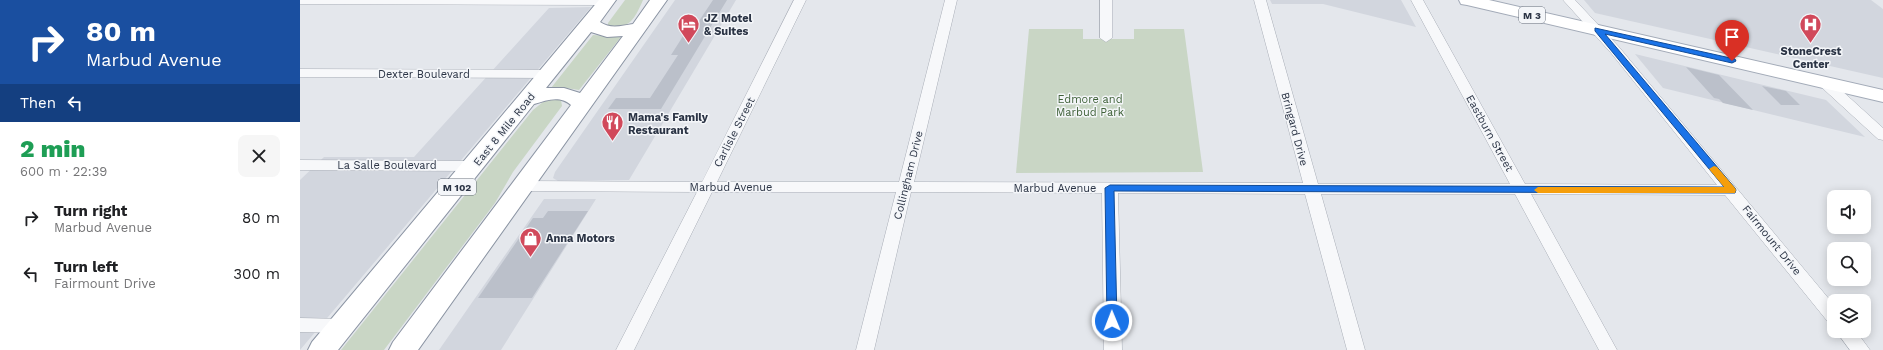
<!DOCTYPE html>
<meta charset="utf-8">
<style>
:root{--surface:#fff;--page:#f6f6f6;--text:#202124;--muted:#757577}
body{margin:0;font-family:"Work Sans",sans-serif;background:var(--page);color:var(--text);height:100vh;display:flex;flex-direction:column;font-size:15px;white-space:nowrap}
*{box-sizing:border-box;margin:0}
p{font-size:13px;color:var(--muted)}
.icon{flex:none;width:22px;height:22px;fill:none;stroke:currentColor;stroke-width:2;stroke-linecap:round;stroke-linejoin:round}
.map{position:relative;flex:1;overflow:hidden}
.sheet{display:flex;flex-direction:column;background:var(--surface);width:300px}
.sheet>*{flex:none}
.hud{background:#1a4fa0;color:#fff;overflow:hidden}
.tools{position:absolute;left:1527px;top:190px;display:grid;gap:8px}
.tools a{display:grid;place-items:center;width:44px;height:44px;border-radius:8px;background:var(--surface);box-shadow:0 2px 10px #0003;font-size:20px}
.pin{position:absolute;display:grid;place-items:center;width:34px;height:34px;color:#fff;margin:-41px -17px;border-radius:50% 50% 50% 0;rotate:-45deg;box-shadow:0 0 4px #0007}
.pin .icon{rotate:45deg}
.me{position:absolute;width:44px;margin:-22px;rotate:359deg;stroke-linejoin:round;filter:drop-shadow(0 0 3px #0008)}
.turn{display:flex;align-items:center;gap:14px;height:84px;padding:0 20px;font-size:18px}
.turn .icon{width:52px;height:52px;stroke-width:2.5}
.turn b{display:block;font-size:28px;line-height:34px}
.then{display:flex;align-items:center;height:38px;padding:0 20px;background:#0003;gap:8px;font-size:15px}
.round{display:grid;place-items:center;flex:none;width:42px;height:42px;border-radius:8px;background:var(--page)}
.summary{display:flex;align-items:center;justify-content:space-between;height:68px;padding:0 20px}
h1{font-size:24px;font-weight:800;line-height:30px;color:#1e9e55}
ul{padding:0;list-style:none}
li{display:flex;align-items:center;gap:12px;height:56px;padding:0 20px}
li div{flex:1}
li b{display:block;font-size:15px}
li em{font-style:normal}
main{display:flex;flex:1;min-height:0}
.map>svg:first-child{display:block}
.built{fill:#d2d6de}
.green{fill:#c9d6c5}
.building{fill:#bbc0ca}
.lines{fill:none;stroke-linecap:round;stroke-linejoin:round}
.street-casing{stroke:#a9aeb7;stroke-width:1}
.primary-casing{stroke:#a3abb8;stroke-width:2}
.highway-casing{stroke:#8b94a3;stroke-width:2}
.street{fill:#f7f8fa;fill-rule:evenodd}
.primary{fill:#fff;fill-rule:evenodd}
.highway{fill:#fff;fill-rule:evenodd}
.route{fill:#1a73e8;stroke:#114b97}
.slow{fill:#f59e0b}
.labels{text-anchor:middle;stroke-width:3;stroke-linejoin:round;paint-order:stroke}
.shield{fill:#f4f6f9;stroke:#676e7b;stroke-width:1}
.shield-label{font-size:10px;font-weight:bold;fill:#2b3445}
.poi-label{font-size:11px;font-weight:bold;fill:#2b3445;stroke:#f4f6f9;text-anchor:start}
.street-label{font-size:11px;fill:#2b3445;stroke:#f4f6f9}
.park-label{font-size:11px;fill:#3f6138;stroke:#f4f6f9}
</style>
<main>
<section class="sheet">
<div class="hud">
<div class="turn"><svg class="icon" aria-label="right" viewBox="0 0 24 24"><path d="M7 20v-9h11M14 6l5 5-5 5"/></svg><div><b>80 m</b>Marbud Avenue</div></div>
<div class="then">Then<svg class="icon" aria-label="left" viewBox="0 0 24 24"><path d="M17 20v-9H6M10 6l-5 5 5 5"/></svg></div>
</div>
<div class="summary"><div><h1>2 min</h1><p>600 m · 22:39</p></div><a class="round"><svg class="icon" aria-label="close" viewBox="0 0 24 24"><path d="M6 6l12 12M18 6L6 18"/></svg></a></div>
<ul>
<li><svg class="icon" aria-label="right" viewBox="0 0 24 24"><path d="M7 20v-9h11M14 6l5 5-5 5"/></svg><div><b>Turn right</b><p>Marbud Avenue</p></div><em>80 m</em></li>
<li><svg class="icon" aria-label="left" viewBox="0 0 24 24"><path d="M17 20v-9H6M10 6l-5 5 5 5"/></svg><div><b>Turn left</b><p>Fairmount Drive</p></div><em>300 m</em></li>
</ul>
</section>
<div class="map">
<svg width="1583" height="350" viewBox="0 0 1583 350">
<rect width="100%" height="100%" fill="#e4e7ec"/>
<path class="built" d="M 375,0 L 436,0 L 329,180 L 258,181 L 253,178 L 255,172 Z
M 970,0 L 1101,0 L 1116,27 L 1023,4 L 972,4 Z
M 1284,0 L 1571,0 L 1583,9 L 1583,78 L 1295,13 Z
M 291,7 L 0,350 L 0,180 L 24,157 L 114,157 L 249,8 Z
M 1335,54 L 1526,100 L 1565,137 L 1363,88 Z
M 244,199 L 296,199 L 201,350 L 139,350 Z"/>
<path class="green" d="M 325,0 L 343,0 C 335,18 330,30 308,26 L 308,23 Z
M 729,29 L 783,29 L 783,39 L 834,39 L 834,29 L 884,29 L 903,172 L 716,173 Z
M 293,35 L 321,37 L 279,90 L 266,88 L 251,88 Z
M 254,99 L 261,100 L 262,106 L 213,172 L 195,203 L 84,350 L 41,350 L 233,110 L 243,102 Z"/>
<path class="building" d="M 413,0 L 427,0 L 361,109 L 308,109 L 316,98 L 350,98 L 378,55 L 371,55 L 385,33 L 391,33 Z
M 1386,67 L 1419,75 L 1453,110 L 1423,103 L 1419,99 L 1414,98 Z
M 1462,86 L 1486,91 L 1500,105 L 1481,105 Z
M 248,211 L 288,211 L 232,298 L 178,298 L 233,218 L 243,218 Z"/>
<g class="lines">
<defs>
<path id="street" d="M 0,0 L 310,0 L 312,2 L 306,5 L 0,4 Z
M 494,0 L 506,0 L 417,182 L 599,182 L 645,0 L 657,0 L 614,182 L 1003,183 L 954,0 L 966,0 L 1018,184 L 1210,184 L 1111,0 L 1123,0 L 1225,184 L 1417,185 L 1311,53 L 1263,0 L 1275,0 L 1319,47 L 1534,305 L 1534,324 L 1528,322 L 1425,195 L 1231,194 L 1317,350 L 1299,350 L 1215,194 L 1021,194 L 1065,350 L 1047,350 L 1005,194 L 818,193 L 822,350 L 804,350 L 802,193 L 611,192 L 574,350 L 556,350 L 596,192 L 412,192 L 334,350 L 316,350 L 397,192 L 223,191 L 218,190 L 215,186 L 218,182 L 223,181 L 402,182 Z
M 800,0 L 812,0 L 812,38 L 806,42 L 800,38 Z
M 0,69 L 249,70 L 254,71 L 256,74 L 254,77 L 249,78 L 0,77 Z
M 1524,78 L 1529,79 L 1583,128 L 1583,140 L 1578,139 L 1519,85 L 1517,82 L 1519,79 Z
M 0,160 L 174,161 L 179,163 L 181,166 L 179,169 L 174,171 L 0,170 Z
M 0,318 L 42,319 L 48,321 L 51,326 L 48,331 L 42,333 L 0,332 Z
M 1536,331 L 1556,331 L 1570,350 L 1550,350 Z"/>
<path id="primary" d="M 1159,0 L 1189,0 L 1583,90 L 1583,102 L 1167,5 L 1161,4 Z"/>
<path id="highway" d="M 299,0 L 316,0 L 300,22 C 310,29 321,26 333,24 L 350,0 L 367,0 L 118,350 L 89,350 L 93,342 L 271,105 C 260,95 247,100 234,104 L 38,350 L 8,350 L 12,342 ZM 291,32 L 307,37 L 323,36 L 280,93 L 264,88 L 246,88 Z"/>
</defs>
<use href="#street" class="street-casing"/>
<use href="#primary" class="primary-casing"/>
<use href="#highway" class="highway-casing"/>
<use href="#street" class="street"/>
<use href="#primary" class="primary"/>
<use href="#highway" class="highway"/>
</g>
<path class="route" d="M 1295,28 L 1435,59 L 1436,61 L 1432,63 L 1305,34 L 1435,188 L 1436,190 L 1435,193 L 814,191 L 817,321 L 816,324 L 808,324 L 807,321 L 805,188 L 810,185 L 1424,187 L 1295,31 Z"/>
<path class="slow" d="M 1414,166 L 1417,167 L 1435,188 L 1436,190 L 1435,193 L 1238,193 L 1234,190 L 1238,187 L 1424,187 L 1409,169 Z"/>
<defs>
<symbol id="hotel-pin" viewBox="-11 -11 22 30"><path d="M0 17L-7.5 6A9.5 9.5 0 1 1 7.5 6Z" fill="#d1495b" stroke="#f4f6f9"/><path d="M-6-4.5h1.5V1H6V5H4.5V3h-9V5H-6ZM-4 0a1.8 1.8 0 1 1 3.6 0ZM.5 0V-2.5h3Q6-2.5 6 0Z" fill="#fff"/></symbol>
<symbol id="hospital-pin" viewBox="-11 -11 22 30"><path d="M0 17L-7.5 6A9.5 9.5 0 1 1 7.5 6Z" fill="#d1495b" stroke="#f4f6f9"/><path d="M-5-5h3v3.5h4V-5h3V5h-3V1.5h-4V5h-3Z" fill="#fff"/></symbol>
<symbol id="restaurant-pin" viewBox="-11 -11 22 30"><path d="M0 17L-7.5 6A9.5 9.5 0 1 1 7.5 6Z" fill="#d1495b" stroke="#f4f6f9"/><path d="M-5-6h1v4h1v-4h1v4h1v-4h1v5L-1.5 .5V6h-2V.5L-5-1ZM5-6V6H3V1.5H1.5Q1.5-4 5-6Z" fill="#fff"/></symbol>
<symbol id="shop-pin" viewBox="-11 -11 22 30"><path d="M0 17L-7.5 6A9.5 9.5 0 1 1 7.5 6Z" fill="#d1495b" stroke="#f4f6f9"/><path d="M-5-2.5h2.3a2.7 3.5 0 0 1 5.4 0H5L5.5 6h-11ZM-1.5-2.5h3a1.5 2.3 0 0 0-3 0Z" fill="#fff"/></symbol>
</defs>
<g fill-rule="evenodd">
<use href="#hotel-pin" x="376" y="12" width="25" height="34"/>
<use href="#hospital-pin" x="1498" y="12" width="25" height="34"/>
<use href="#restaurant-pin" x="300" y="110" width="25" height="34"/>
<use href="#shop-pin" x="218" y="226" width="25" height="34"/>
</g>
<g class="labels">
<g class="shield">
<rect x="1219" y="7" width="26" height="16" rx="3"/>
<rect x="138" y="179" width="38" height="16" rx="3"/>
</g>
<g class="shield-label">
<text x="1232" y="19">M 3</text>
<text x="157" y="191">M 102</text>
</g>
<g class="poi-label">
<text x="404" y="22">JZ Motel<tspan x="404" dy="13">&amp; Suites</tspan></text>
<text x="1511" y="55" text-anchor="middle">StoneCrest<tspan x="1511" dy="13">Center</tspan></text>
<text x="328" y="121">Mama's Family<tspan x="328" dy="13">Restaurant</tspan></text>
<text x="246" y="242">Anna Motors</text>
</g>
<g class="street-label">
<text x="124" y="78">Dexter Boulevard</text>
<text transform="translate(204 129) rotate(-51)" y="4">East 8 Mile Road</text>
<text transform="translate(995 129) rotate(75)" y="4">Bringard Drive</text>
<text transform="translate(434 132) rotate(-63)" y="4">Carlisle Street</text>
<text transform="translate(1190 133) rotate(61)" y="4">Eastburn Street</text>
<text x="87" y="169">La Salle Boulevard</text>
<text transform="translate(608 175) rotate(-76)" y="4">Collingham Drive</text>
<text x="431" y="191">Marbud Avenue</text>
<text x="755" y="192">Marbud Avenue</text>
<text transform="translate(1472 240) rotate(51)" y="4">Fairmount Drive</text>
</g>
<g class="park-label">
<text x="790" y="103">Edmore and<tspan x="790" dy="13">Marbud Park</tspan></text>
</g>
</g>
</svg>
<div class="tools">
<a><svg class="icon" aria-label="sound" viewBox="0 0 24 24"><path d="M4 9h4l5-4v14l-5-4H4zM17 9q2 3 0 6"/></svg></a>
<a><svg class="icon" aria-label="search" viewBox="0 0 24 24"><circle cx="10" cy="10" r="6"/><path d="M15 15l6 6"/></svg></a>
<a><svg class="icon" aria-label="layers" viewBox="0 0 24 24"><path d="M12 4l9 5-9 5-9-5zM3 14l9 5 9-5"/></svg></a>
</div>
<div class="pin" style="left:1432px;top:61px;background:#d93025"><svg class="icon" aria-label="arrive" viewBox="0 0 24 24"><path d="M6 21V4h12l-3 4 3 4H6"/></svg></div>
<svg class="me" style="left:812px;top:321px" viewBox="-20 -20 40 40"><circle r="17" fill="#1a73e8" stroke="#fff" stroke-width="3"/><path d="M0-11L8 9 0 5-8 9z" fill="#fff"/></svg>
</div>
</main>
